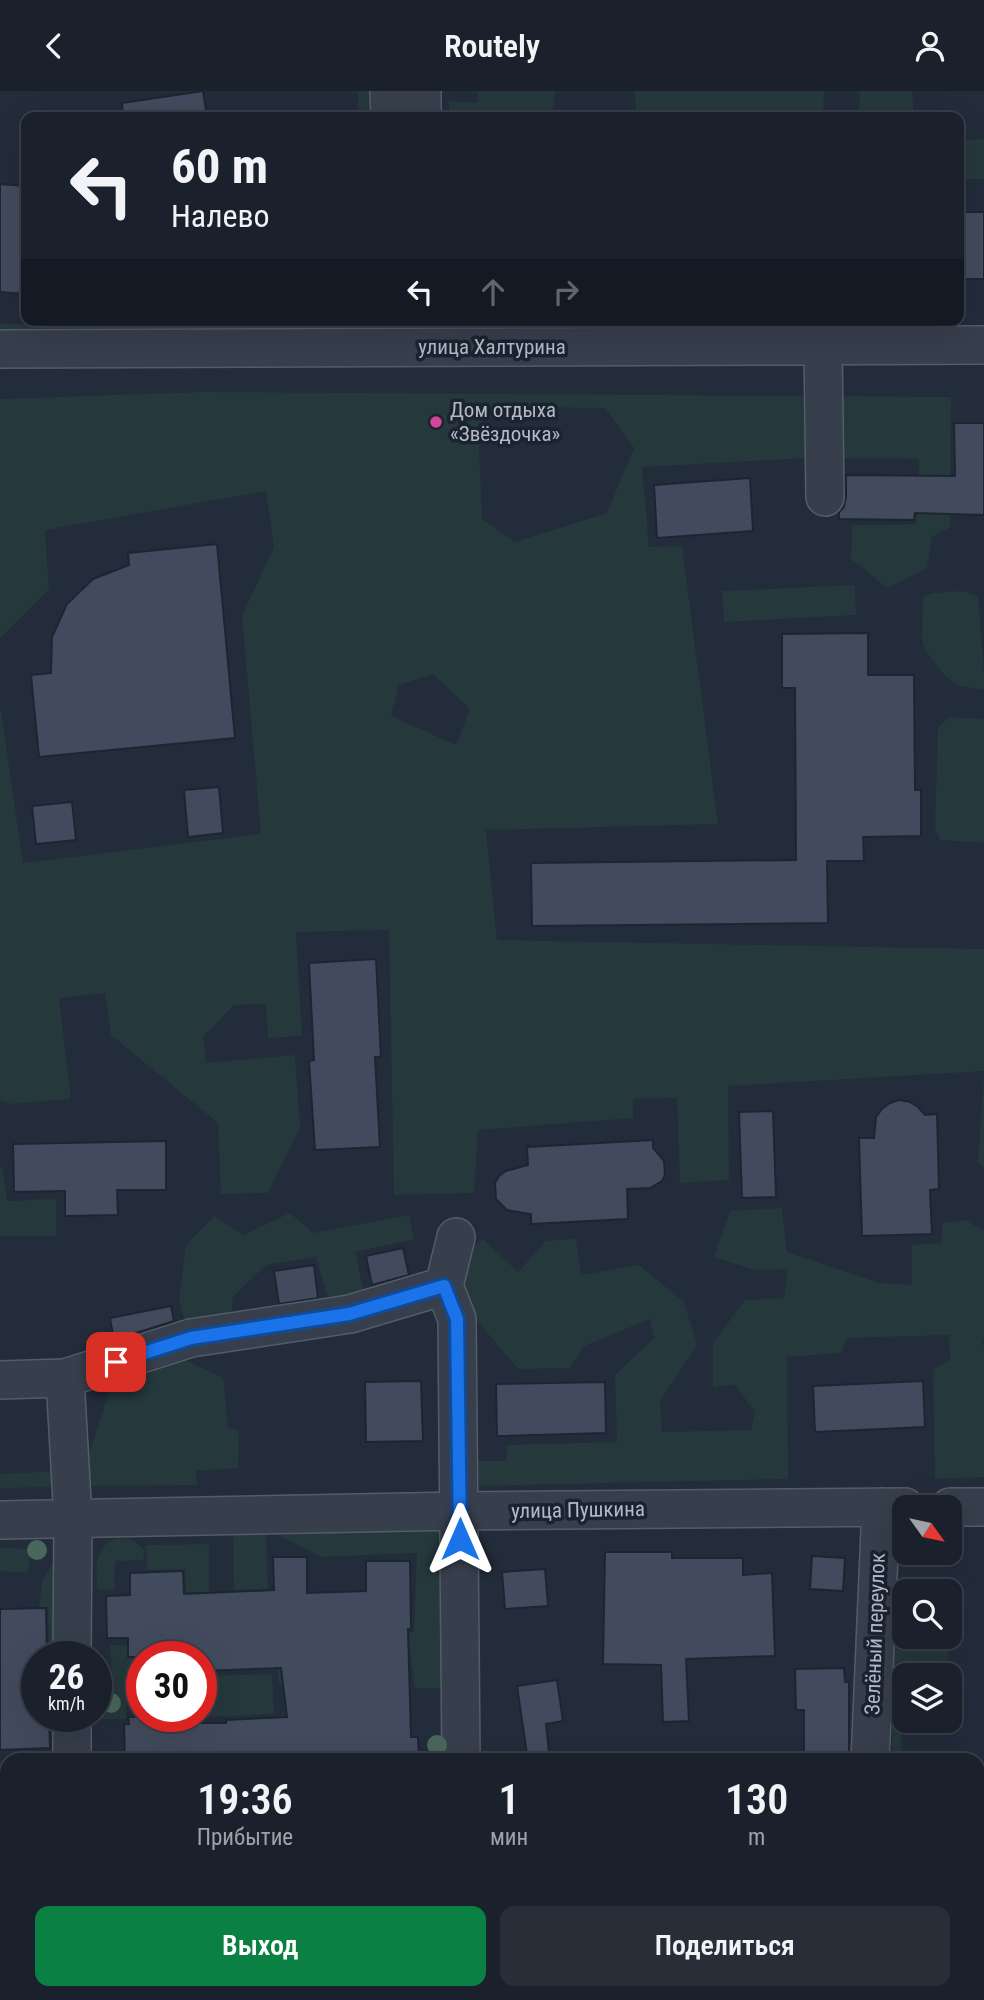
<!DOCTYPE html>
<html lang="ru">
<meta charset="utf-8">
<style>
:root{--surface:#1a212c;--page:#272e38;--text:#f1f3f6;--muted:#9fa3a9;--line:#383e48;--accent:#0b8043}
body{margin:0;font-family:"Roboto Condensed",sans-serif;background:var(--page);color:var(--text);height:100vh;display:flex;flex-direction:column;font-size:26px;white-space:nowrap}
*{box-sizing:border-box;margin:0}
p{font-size:23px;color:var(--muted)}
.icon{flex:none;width:38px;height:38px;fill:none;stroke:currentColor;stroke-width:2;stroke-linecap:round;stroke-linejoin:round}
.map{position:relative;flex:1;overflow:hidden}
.details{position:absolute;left:0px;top:1662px;width:985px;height:247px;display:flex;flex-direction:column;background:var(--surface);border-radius:21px 21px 0 0;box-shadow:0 7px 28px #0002,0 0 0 2px var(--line)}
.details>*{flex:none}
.top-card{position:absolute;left:21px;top:21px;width:943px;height:214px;border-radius:14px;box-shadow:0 7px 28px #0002,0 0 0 2px var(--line);background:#1a212c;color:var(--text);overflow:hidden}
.needle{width:46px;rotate:123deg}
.fabs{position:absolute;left:892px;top:1404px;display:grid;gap:14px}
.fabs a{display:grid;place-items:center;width:70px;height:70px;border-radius:14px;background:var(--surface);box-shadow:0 7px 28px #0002,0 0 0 2px var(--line);font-size:35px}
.speed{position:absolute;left:21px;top:1550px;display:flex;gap:14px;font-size:35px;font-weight:700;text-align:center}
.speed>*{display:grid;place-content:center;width:91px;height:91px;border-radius:50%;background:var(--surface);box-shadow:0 7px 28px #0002,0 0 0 2px var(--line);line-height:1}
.speed small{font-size:18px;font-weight:400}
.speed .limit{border:10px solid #d22;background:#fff;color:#111}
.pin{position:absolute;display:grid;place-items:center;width:60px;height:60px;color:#fff;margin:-30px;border-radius:14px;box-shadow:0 4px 10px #0006}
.me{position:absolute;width:77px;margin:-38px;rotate:0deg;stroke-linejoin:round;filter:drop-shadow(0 0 5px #0008)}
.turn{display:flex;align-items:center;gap:24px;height:147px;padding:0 35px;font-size:32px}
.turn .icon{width:91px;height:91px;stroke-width:2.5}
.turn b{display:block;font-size:49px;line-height:60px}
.lanes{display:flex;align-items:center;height:66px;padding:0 35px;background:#0003;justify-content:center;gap:35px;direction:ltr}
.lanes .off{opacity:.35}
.eta{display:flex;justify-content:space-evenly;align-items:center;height:119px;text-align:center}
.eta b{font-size:42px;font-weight:600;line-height:49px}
.cta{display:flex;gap:14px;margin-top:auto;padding:14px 35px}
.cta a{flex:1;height:80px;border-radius:14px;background:var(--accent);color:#fff;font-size:28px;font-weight:600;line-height:80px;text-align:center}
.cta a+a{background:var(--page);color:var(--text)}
header{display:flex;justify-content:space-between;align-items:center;height:91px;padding:0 35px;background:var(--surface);font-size:32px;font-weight:600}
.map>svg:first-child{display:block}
.green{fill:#25383c;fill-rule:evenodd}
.building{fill:#424b5d;stroke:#1e2532;stroke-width:2}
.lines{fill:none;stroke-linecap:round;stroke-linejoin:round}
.minor-casing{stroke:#555c69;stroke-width:40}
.minor{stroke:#373e4c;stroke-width:37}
.tree{fill:#4a675c}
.route-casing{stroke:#114b97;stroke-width:18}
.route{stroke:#1a73e8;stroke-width:12}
.hotel-dot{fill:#d1479c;stroke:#1c2330;stroke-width:2.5}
.labels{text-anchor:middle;stroke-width:7;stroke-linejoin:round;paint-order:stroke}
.street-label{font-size:21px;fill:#b2b9c7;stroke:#1c2330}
.poi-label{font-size:21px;fill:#b2b9c7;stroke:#1c2330;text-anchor:start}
</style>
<header><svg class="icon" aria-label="back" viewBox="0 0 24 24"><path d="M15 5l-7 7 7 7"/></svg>Routely<svg class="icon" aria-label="person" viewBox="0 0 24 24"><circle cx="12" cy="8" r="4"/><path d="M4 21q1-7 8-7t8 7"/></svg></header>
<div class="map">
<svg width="984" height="1909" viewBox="0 0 984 1909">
<rect width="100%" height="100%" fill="#232c3b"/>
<path class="green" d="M 358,0 L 381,0 L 381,26 L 358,26 Z
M 478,0 L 555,0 L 553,26 L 449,26 L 449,10 L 477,12 Z
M 635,0 L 824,0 L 823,26 L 685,26 L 684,24 L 636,23 Z
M 860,0 L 912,0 L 914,26 L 859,26 Z
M 959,28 L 963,28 L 964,49 L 984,48 L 984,88 L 959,88 Z
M 916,231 L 909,243 L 422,246 L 433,233 Z
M 387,232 L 394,246 L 0,247 L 0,233 Z
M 205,301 L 951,306 L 950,436 L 932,446 L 927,477 L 887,497 L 851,468 L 852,434 L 916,433 L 919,368 L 807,367 L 642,376 L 649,456 L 682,455 L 718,733 L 486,739 L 497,849 L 984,858 L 984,980 L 728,995 L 729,1089 L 680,1092 L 677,1007 L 633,1008 L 633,1027 L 478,1039 L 474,1102 L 394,1104 L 389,839 L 296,841 L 302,945 L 268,947 L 266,913 L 234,914 L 203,946 L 206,972 L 295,964 L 300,1036 L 268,1102 L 221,1103 L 218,1032 L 111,944 L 105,902 L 59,907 L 71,1008 L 12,1013 L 0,1009 L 0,614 L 23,772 L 261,743 L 242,525 L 274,456 L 266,400 L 45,439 L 49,498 L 0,547 L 0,308 ZM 514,316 L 605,317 L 634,357 L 607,422 L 515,451 L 482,428 L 478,333 ZM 433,583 L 470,618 L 456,654 L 391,625 L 399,594 Z
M 855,494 L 856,524 L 724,531 L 722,500 Z
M 963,500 L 978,506 L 984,583 L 984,596 L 981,599 L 957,594 L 945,585 L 925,559 L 922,548 L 923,506 L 933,502 Z
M 949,626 L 984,628 L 984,752 L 940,749 L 935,736 L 938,637 Z
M 984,983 L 984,1077 L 978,1072 Z
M 0,1075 L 2,1076 L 7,1110 L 56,1108 L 56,1145 L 0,1145 Z
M 782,1117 L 787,1161 L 879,1192 L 912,1194 L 912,1154 L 941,1152 L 943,1132 L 965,1129 L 984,1140 L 984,1249 L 982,1253 L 984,1255 L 984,1386 L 935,1388 L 933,1279 L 950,1269 L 949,1244 L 847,1247 L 841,1262 L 787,1266 L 788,1388 L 477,1395 L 476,1370 L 506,1370 L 507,1354 L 617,1351 L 615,1284 L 654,1247 L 650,1228 L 584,1255 L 570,1277 L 518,1278 L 464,1214 L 462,1164 L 483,1148 L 518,1181 L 546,1150 L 576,1148 L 581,1184 L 639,1174 L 684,1211 L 697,1254 L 660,1310 L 662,1341 L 751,1339 L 755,1321 L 735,1294 L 713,1296 L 713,1252 L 745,1209 L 784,1207 L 788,1178 L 755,1179 L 714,1166 L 730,1120 Z
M 290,1122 L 313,1142 L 409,1124 L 414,1148 L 355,1161 L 364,1201 L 328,1206 L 316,1166 L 266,1174 L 233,1206 L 231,1233 L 187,1239 L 179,1209 L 186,1154 L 214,1125 L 243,1144 Z
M 175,1264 L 223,1287 L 228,1337 L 239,1338 L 238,1377 L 196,1380 L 197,1394 L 87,1395 L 86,1373 L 115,1282 Z
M 62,1380 L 63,1396 L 0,1397 L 0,1383 Z
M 453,1424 L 453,1598 L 415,1597 L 410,1560 L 364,1563 L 279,1594 L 277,1554 L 347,1546 L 414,1541 L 417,1462 L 321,1466 L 273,1441 Z
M 266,1440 L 268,1498 L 234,1499 L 233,1441 Z
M 119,1447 L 133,1449 L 145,1459 L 143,1469 L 115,1470 L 114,1499 L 97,1498 C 96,1479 94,1452 119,1447 Z
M 209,1453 L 209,1501 L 186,1501 L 185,1478 L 147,1479 L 146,1454 Z
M 0,1457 L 31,1458 L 28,1482 L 0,1480 Z
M 52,1473 L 57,1478 L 57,1554 L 49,1554 L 48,1516 L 39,1516 L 42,1491 Z
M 905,1520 L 905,1545 L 948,1545 L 948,1584 L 905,1584 L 905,1629 L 910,1629 L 901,1634 L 901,1669 L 892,1670 L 893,1521 Z
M 110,1554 L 136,1554 L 138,1571 L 142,1571 L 142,1582 L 126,1583 L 126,1628 L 101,1628 L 96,1615 L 97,1599 L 112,1590 Z
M 272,1583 L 274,1623 L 201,1626 L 201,1585 Z
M 7,1880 L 7,1902 L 48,1902 L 48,1909 L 0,1909 L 0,1885 L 4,1885 Z"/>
<path class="building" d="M 203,0 L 207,26 L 123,26 L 122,12 Z
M 0,93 L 26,95 L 25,203 L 0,201 Z
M 959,121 L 984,121 L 984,188 L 959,188 Z
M 954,332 L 984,332 L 984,424 L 915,422 L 914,429 L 839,428 L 839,421 L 844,416 L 846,406 L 846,384 L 955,385 Z
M 750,387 L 753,440 L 657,447 L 654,394 Z
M 217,453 L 235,647 L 39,666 L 31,584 L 51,582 L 52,546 L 67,513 L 93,488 L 129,474 L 128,462 Z
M 868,542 L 868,584 L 914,584 L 915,699 L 921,699 L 921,745 L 863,746 L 864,770 L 827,770 L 828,832 L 532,835 L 531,772 L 796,769 L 795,597 L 782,597 L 782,543 Z
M 219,696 L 223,742 L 188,746 L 184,699 Z
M 72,711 L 76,749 L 36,753 L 32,715 Z
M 376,868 L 381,966 L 375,966 L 380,1056 L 315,1059 L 309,970 L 314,969 L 309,872 Z
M 899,1009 L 910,1011 L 918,1016 L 925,1024 L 937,1023 L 939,1098 L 930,1099 L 932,1143 L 862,1145 L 859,1047 L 874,1047 L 876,1026 L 882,1018 L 890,1012 Z
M 773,1020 L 776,1106 L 742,1107 L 739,1021 Z
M 653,1049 L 653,1057 L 664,1070 L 665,1084 L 662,1090 L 650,1097 L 627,1098 L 628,1128 L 531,1133 L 531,1123 L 507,1119 L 496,1108 L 495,1092 L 499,1085 L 506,1080 L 528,1074 L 527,1056 Z
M 166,1050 L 166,1099 L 117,1099 L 118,1124 L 65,1125 L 65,1100 L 14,1101 L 13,1053 Z
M 403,1157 L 409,1184 L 372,1194 L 366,1165 Z
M 314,1174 L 318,1207 L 279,1213 L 274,1180 Z
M 171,1215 L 174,1230 L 114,1249 L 110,1227 Z
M 421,1290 L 423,1350 L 366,1351 L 365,1291 Z
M 923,1290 L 925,1336 L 815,1341 L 813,1295 Z
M 605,1291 L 606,1342 L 497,1345 L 496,1293 Z
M 605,1461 L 672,1461 L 672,1467 L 743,1467 L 743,1484 L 772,1482 L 775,1565 L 686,1568 L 689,1630 L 663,1631 L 661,1574 L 603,1573 Z
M 812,1465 L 845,1467 L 843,1500 L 810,1498 Z
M 273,1466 L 307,1466 L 307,1502 L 366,1500 L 366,1470 L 410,1470 L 411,1538 L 408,1538 L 411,1646 L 418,1646 L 419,1670 L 125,1670 L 124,1633 L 129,1633 L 128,1626 L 170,1626 L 170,1632 L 226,1632 L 226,1629 L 287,1626 L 281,1577 L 201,1580 L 201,1566 L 128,1566 L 128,1547 L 107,1547 L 106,1505 L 130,1504 L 130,1482 L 183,1480 L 184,1503 L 274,1499 Z
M 545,1478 L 548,1515 L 505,1518 L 502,1481 Z
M 46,1517 L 47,1565 L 37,1565 L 37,1626 L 49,1626 L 50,1657 L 0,1659 L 0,1518 Z
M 844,1577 L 845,1591 L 849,1591 L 849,1670 L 804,1670 L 804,1619 L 796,1619 L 795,1578 Z
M 557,1589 L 563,1630 L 546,1633 L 550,1670 L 528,1670 L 517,1595 Z"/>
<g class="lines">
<defs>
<path id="minor" d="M 389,0 L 390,26
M 422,0 L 422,26
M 823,254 L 825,406
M 0,258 L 984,254
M 456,1146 L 444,1195 L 457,1228 L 461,1670
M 65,1287 L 73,1428 L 72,1566
M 0,1289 L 65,1287 L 191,1247 L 350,1223 L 444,1195
M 950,1416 L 984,1416
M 0,1429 L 460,1420 L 905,1416
M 72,1670 L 72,1626
M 870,1670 L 881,1416
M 461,1902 L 461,1909
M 70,1909 L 70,1902
M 861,1909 L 861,1902"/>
</defs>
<use href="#minor" class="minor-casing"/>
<use href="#minor" class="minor"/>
</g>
<g class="tree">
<circle cx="37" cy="1459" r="10"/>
<circle cx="111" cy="1612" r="10"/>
<circle cx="437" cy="1654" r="10"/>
</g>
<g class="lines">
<defs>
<path id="route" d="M 116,1271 L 191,1247 L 349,1223 L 444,1195 L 457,1228 L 460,1448"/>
</defs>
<use href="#route" class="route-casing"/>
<use href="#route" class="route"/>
</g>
<circle class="hotel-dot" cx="436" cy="331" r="7"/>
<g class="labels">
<g class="street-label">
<text x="492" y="263">улица Халтурина</text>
<text transform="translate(578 1419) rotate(-1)" y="7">улица Пушкина</text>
<text transform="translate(875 1543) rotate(-88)" y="7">Зелёный переулок</text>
</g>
<g class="poi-label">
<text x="450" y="326">Дом отдыха<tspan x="450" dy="24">«Звёздочка»</tspan></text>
</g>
</g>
</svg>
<div class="fabs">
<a><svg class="needle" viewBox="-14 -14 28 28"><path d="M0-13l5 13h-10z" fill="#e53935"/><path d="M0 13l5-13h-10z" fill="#9fa3a9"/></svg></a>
<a><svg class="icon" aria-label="search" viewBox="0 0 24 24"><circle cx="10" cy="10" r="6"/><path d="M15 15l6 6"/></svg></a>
<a><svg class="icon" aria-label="layers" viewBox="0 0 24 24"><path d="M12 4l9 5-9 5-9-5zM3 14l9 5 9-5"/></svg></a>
</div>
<div class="speed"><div>26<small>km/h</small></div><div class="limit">30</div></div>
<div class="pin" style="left:116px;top:1271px;background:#d93025"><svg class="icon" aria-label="arrive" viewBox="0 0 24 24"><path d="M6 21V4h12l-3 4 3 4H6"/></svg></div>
<svg class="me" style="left:460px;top:1448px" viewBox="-20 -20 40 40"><path d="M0-17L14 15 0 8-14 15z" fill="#1a73e8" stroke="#fff" stroke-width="4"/></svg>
<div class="top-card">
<div class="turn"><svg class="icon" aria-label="left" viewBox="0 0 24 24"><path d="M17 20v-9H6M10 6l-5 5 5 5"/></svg><div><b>60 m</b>Налево</div></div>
<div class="lanes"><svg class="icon" aria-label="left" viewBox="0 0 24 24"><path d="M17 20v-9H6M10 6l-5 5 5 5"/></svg><svg class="icon off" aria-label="ahead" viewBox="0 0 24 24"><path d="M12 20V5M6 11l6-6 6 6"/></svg><svg class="icon off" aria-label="right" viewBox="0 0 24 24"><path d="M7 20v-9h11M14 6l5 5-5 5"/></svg></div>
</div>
<section class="details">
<div class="eta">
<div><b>19:36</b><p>Прибытие</p></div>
<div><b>1</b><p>мин</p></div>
<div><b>130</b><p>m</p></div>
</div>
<div class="cta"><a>Выход</a><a>Поделиться</a></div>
</section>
</div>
